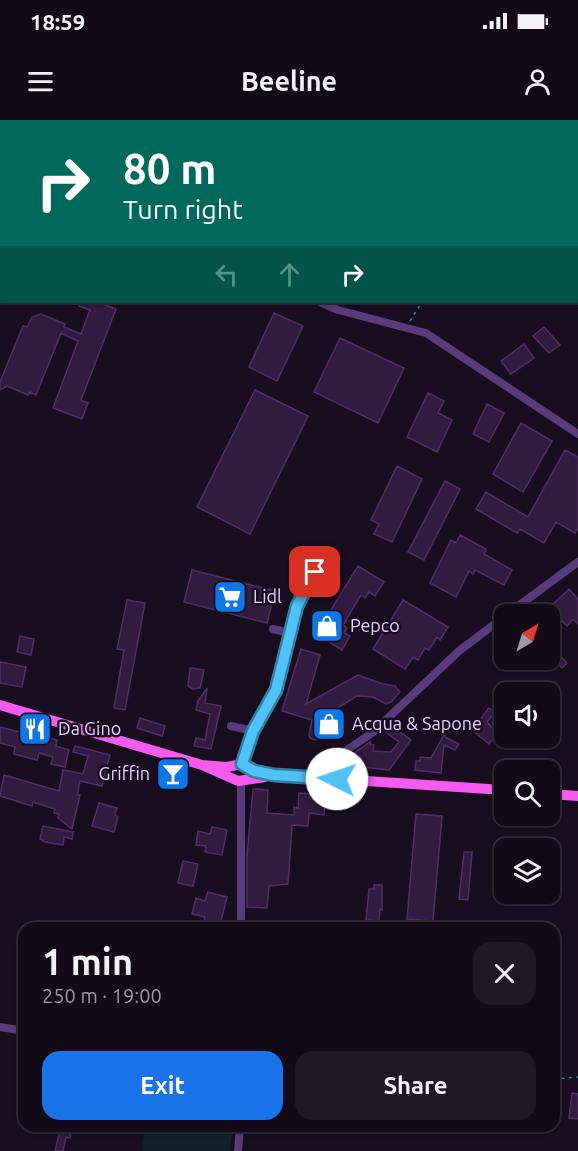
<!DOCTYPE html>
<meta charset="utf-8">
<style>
:root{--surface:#120a17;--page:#1f1824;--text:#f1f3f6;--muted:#9c9aa1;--line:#312b36;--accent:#1a73e8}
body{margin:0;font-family:Ubuntu,sans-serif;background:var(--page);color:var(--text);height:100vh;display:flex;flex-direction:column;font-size:22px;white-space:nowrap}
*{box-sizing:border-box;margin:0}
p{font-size:20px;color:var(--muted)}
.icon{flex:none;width:33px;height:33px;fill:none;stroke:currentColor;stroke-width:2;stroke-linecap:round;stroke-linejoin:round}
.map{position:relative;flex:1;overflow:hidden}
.panel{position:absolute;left:18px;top:802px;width:542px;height:210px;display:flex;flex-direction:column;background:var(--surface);border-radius:18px;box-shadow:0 2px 4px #0004,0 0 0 2px var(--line)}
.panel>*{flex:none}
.guide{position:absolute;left:0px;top:0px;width:579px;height:183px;box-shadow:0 2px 4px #0004,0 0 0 2px var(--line);background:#00695c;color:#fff;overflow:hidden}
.needle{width:39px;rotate:38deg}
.fabs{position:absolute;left:494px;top:484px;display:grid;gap:12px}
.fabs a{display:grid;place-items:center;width:66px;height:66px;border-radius:12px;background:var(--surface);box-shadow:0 2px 4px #0004,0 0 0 2px var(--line);font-size:30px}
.pin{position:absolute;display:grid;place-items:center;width:51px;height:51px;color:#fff;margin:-26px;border-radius:12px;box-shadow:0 3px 9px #0006}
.me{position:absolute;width:66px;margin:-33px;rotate:274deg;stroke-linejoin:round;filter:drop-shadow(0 0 4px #0008)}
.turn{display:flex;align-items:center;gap:21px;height:126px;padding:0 24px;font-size:27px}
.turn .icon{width:78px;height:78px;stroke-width:2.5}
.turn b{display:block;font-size:42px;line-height:51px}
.lanes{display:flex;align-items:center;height:57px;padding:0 24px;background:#0003;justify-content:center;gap:30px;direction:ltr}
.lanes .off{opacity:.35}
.round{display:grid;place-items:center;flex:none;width:63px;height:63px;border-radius:18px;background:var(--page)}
.headline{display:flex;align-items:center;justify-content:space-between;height:102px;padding:0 24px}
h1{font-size:36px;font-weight:600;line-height:45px}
.primary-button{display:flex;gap:12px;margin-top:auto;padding:12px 24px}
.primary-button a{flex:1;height:69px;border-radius:18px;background:var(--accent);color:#fff;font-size:24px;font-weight:600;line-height:69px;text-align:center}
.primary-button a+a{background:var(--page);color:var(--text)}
.status{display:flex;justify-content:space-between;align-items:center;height:42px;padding:0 30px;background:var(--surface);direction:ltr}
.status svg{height:16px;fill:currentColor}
header{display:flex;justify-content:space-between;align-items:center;height:78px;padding:0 24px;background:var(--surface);font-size:27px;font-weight:600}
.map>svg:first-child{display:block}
.green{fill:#111f28}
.building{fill:#311b3e;stroke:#522e69;stroke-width:1.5}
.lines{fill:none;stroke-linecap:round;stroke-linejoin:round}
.path{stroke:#3480aa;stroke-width:1.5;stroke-dasharray:3 4.5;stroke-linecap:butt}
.minor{stroke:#583b7b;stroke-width:8}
.major{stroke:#f65bef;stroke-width:10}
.route-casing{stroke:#337fa1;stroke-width:15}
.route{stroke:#4fc3f7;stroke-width:10}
.labels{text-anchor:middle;stroke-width:5;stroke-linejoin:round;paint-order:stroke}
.poi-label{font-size:18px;fill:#e6cefc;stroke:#180d1f;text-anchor:start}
</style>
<div class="status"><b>18:59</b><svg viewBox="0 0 49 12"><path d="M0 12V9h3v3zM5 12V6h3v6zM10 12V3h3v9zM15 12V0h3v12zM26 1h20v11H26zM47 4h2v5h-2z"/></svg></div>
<header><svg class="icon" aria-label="menu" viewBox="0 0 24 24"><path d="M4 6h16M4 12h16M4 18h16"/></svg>Beeline<svg class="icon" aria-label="person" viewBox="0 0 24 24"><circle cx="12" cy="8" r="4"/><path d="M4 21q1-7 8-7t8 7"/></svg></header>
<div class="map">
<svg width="578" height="1031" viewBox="0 0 578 1031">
<rect width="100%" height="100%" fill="#180d1f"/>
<path class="green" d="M 145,1007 L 233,1007 L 230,1031 L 142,1031 Z"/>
<path class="building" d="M 81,182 L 97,182 L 116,189 L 81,280 L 88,283 L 82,299 L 53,288 L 78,221 L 61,213 L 36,275 L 30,272 L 28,275 L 7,266 L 0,270 L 0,262 L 23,206 L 27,207 L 32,197 L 41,194 L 65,204 L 64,207 L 81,214 L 90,190 L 79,186 Z
M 274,193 L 303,206 L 277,261 L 249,247 Z
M 544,207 L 560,225 L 549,233 L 533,216 Z
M 340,218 L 404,248 L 378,303 L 314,272 Z
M 524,224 L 534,238 L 511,254 L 501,241 Z
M 255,270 L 308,296 L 250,414 L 197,387 Z
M 428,273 L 444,281 L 438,293 L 452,300 L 437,332 L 407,317 Z
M 487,284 L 504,293 L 489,322 L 473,314 Z
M 521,303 L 552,321 L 523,372 L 493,354 Z
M 565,330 L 578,337 L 578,408 L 575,413 L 556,402 L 544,423 L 520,409 L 517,413 L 476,389 L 486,372 L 528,397 Z
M 397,346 L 422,359 L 392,422 L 374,414 L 379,404 L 371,400 Z
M 445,361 L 460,369 L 424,440 L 408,432 Z
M 460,415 L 486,429 L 484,434 L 512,450 L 504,465 L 475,450 L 473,454 L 469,451 L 456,477 L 430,463 L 451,420 L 456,423 Z
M 358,446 L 384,462 L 375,476 L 369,472 L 365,478 L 361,475 L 343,505 L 347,508 L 344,513 L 350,516 L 342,530 L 316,514 Z
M 192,450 L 275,471 L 267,503 L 184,482 Z
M 569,469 L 578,479 L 578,504 L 573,499 L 567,506 L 561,500 L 555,506 L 549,499 L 549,495 L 542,495 Z
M 127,480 L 145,483 L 125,590 L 114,588 L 124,530 L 117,529 Z
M 403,480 L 448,507 L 440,520 L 437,517 L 429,530 L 425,528 L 418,540 L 413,537 L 405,549 L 373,529 Z
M 20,516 L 34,519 L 31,535 L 17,532 Z
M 549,524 L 567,543 L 562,548 L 555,541 L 547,549 L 538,540 L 549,540 Z
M 301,529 L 320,535 L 306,584 L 358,555 L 383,564 L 395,566 L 400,572 L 391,582 L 386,584 L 373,577 L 357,576 L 334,590 L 329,615 L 315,620 L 310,618 L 309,615 L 312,600 L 282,591 Z
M 0,542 L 26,547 L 22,567 L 0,563 Z
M 190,548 L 204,550 L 200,568 L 193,569 L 188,566 Z
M 207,568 L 205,583 L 221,586 L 211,629 L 194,626 L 196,618 L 205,620 L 210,594 L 196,590 L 198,581 Z
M 489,588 L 495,592 L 487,602 L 497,614 L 489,624 L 472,610 Z
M 140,598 L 165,606 L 162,616 L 137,608 Z
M 390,605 L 411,620 L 389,650 L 344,645 L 340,643 L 370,622 L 370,624 L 374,625 L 373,631 L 391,632 L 399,622 L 384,611 Z
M 0,607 L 23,613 L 22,618 L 38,622 L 39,615 L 57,620 L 56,626 L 69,630 L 65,647 L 51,644 L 53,637 L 39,633 L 37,640 L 14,634 L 15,627 L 0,623 Z
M 445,613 L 445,617 L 459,624 L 455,630 L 444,625 L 441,653 L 415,650 L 416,641 L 420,641 L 420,637 L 431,638 Z
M 75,626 L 110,635 L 102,666 L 80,661 L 77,675 L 80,675 L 72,709 L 58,698 L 59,694 L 54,693 L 55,689 L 33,682 L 32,686 L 0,676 L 4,655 L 59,671 L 63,650 L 83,654 L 88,636 L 73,632 Z
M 253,669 L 268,670 L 267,693 L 294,695 L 294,687 L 298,688 L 299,673 L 326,675 L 324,695 L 309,693 L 308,706 L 292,705 L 288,764 L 269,766 L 267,788 L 247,787 L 247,736 Z
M 99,683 L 117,688 L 115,695 L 118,697 L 114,712 L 92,706 Z
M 416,694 L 442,696 L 433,801 L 407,799 Z
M 43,706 L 73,712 L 72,719 L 64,717 L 63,725 L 45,722 L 40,719 Z
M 212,707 L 227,710 L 222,735 L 205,732 L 206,726 L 196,725 L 198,711 L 210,714 Z
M 464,732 L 472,732 L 468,780 L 459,779 Z
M 183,741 L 198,744 L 193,766 L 178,763 Z
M 374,765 L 382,765 L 382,790 L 380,789 L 379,801 L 366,800 L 369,769 L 374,769 Z
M 208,772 L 227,777 L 220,805 L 204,801 L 205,797 L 192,794 L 196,778 L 205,781 Z
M 572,973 L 578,974 L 578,999 L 569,998 Z
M 61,1006 L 72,1006 L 70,1018 L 66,1017 L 63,1031 L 55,1031 Z"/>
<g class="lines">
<path class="path" d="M 422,0 L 423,2
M 468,2 L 471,0
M 578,74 L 578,73
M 410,201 L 422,182
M 554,959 L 578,957"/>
<path class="minor" d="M 0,12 L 2,13
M 320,182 L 338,190 L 426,213 L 578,314
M 506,495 L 578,442
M 273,509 L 290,513
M 231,606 L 253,611
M 242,644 L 253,611 L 276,570 L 297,486 L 315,452
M 315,657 L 329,642 L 372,613 L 459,531 L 504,497
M 241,662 L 241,808
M 0,907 L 24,911
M 238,1031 L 240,1006"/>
<path class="major" d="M 0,585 L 202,645 L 238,661 L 265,657
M 202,645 L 227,647 L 242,644 L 254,651 L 274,655 L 504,670
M 549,674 L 578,676"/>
</g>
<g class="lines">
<defs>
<path id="route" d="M 315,452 L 297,486 L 276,570 L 253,611 L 242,644 L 254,651 L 274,655 L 337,659"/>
</defs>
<use href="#route" class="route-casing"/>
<use href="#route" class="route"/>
</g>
<defs>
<symbol id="supermarket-square" viewBox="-11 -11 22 22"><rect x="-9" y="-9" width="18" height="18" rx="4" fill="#0d77e9" stroke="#180d1f"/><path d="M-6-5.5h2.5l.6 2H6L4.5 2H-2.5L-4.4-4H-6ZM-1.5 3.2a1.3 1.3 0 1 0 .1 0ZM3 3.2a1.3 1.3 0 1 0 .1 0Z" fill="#fff"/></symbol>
<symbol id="shop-square" viewBox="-11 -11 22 22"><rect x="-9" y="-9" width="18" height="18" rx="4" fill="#0d77e9" stroke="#180d1f"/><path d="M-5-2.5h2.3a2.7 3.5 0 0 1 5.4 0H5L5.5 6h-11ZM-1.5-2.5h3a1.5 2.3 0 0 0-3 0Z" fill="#fff"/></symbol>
<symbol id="restaurant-square" viewBox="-11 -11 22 22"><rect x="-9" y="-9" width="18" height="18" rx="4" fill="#0d77e9" stroke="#180d1f"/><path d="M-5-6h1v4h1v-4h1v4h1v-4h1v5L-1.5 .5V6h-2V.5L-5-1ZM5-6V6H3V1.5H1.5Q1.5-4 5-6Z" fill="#fff"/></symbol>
<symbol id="bar-square" viewBox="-11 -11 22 22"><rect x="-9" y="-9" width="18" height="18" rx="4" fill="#0d77e9" stroke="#180d1f"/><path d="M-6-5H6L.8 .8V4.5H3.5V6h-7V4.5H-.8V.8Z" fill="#fff"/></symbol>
</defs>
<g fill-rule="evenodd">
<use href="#supermarket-square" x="211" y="458" width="38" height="38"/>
<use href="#shop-square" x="308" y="487" width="38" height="38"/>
<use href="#shop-square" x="310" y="585" width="38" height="38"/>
<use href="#restaurant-square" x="16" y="590" width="38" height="38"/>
<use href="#bar-square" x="154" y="635" width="38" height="38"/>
</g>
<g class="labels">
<g class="poi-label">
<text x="253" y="483">Lidl</text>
<text x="350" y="512">Pepco</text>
<text x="352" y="610">Acqua &amp; Sapone</text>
<text x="58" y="615">Da Gino</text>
<text x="150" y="660" text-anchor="end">Griffin</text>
</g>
</g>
</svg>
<div class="fabs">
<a><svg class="needle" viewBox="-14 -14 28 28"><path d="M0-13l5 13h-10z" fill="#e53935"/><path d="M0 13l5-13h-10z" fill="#9c9aa1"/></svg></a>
<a><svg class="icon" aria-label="sound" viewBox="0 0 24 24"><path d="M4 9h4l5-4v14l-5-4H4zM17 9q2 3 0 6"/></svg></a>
<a><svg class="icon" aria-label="search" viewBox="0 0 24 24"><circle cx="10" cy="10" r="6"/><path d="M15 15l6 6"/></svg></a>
<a><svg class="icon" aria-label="layers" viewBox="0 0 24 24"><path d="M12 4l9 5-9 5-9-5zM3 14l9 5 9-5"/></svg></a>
</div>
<div class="pin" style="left:315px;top:452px;background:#d93025"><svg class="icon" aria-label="arrive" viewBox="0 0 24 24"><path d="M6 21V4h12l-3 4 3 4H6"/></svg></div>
<svg class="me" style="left:337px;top:659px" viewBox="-20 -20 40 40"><circle r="19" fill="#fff"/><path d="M0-13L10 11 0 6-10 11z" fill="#4fc3f7"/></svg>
<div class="guide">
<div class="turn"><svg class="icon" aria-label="right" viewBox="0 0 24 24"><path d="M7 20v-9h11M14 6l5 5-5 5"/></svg><div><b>80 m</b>Turn right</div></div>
<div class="lanes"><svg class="icon off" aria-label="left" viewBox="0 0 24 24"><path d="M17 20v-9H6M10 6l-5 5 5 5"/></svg><svg class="icon off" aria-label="ahead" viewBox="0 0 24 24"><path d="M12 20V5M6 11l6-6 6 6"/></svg><svg class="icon" aria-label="right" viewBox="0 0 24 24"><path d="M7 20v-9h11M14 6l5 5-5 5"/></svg></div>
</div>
<section class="panel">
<div class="headline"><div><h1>1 min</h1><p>250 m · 19:00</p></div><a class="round"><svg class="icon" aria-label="close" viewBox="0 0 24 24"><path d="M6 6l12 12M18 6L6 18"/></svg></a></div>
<div class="primary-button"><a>Exit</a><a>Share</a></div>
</section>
</div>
